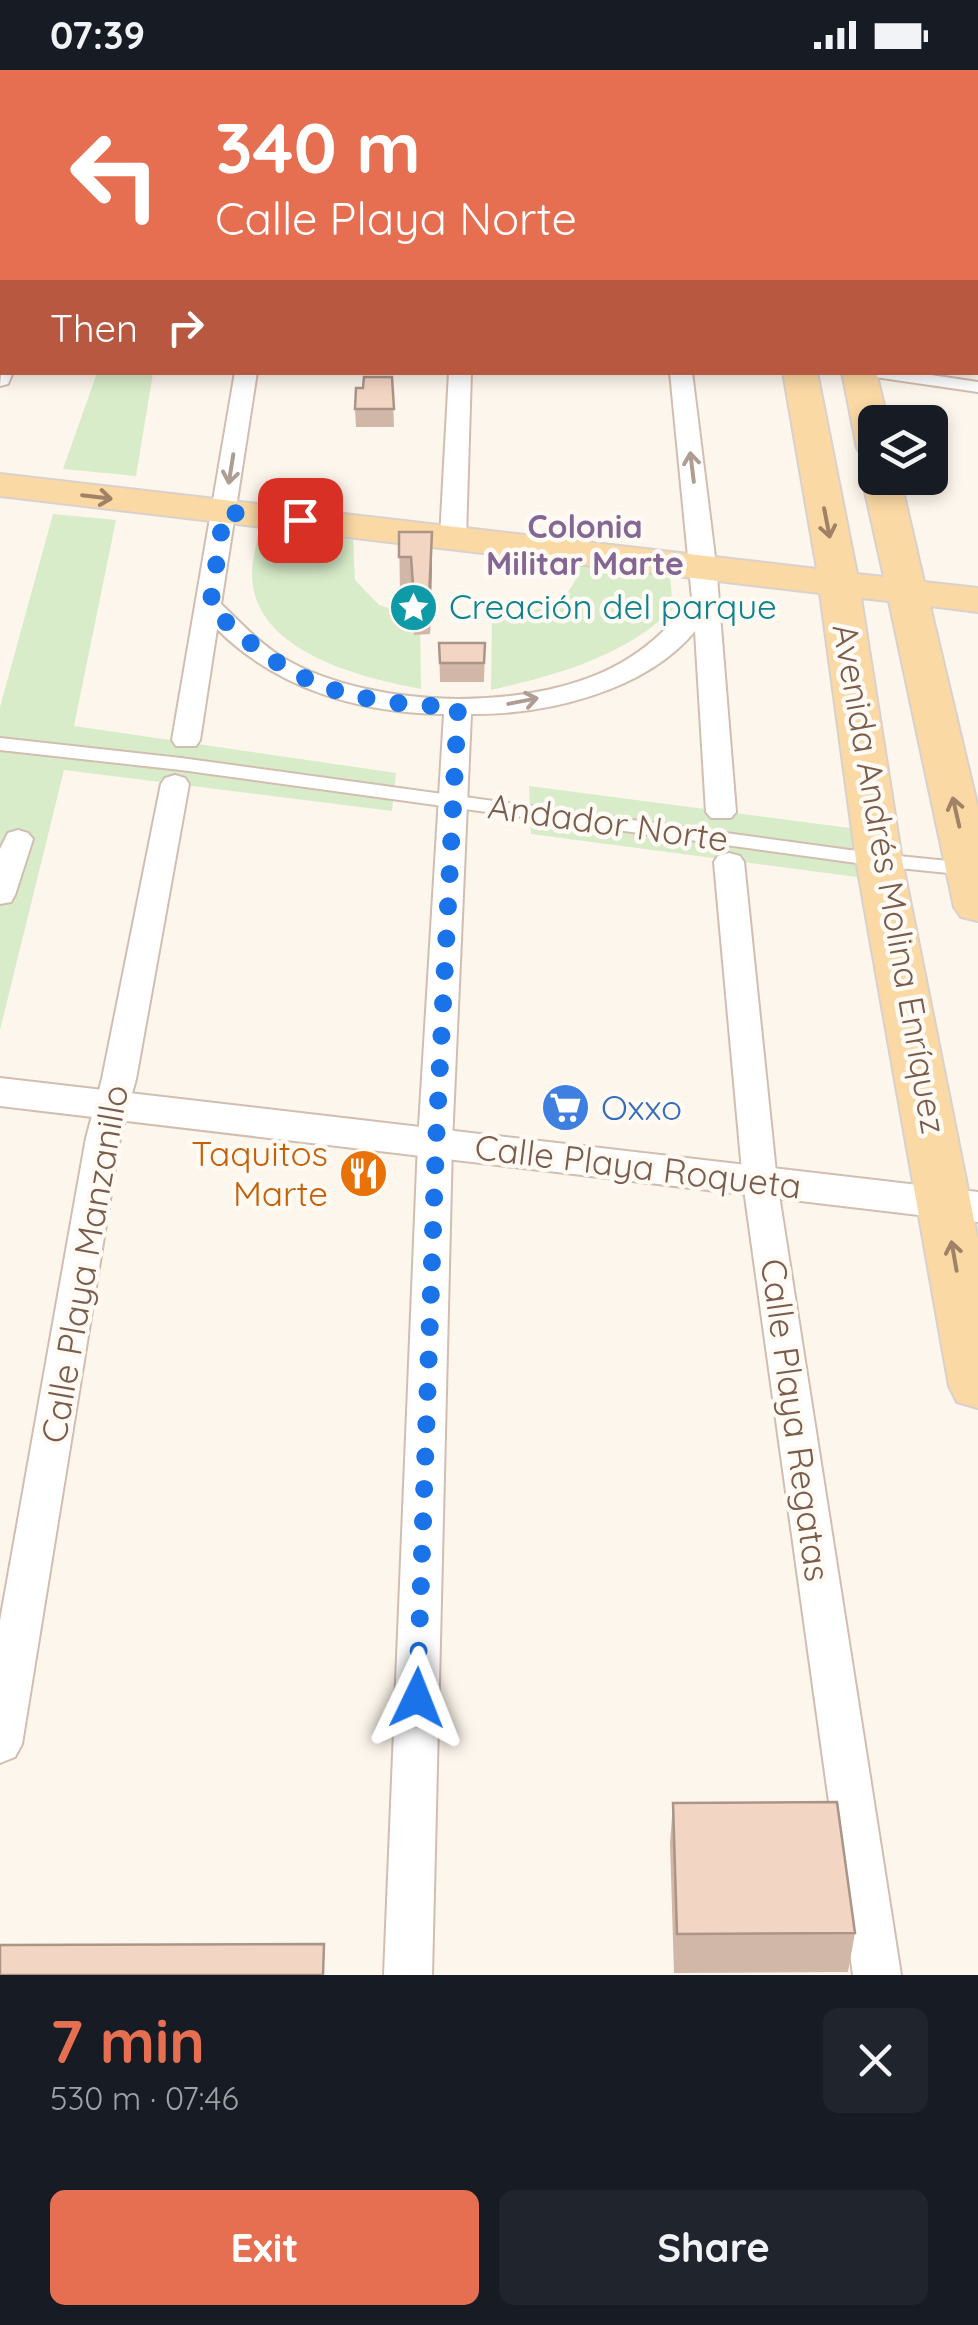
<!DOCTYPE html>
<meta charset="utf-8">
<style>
:root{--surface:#171b24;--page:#20242c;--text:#f1f3f6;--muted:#9ea1a6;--accent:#e76f51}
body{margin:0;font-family:Quicksand,sans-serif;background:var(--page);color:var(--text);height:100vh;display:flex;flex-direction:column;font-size:38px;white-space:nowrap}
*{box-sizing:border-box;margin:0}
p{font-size:32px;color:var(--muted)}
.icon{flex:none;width:55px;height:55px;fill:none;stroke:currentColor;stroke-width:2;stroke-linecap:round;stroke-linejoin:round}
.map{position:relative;height:1905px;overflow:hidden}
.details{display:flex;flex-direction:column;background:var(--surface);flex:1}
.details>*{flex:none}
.banner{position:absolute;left:0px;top:0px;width:980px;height:305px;box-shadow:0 5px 15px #0003;background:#e76f51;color:#fff;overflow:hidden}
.fabs{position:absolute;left:858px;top:335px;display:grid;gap:20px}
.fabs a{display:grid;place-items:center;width:90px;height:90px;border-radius:15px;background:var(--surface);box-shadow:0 5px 15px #0003;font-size:50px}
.pin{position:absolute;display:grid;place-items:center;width:85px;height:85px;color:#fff;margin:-42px;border-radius:20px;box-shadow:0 5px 15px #0006}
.me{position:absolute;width:110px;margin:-55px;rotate:2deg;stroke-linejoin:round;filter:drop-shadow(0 0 8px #0008)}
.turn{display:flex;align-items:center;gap:35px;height:210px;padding:0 50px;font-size:45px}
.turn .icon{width:130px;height:130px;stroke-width:2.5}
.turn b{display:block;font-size:70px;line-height:85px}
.then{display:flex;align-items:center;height:95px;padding:0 50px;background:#0003;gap:20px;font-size:38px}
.round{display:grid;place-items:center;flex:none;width:105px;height:105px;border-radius:15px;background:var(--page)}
.head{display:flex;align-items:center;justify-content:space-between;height:170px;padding:0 50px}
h1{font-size:60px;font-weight:800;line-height:75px;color:var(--accent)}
.button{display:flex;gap:20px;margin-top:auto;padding:20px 50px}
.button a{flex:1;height:115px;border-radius:15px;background:var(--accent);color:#fff;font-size:40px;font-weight:800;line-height:115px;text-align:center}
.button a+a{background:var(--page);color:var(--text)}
.status{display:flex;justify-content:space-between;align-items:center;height:70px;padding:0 50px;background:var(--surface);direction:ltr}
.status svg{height:28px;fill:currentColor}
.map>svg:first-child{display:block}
.green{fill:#d8ecc9}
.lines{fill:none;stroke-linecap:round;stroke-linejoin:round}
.pedestrian-casing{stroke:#d1beb0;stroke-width:4}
.minor-casing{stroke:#d1beb0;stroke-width:4}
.tertiary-casing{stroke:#d1beb0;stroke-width:4}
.primary-casing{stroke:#dad1cd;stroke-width:4}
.pedestrian{fill:#fff;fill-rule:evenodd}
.minor{fill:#fff;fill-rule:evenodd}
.tertiary{fill:#fff;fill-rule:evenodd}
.primary{fill:#fbd9a5;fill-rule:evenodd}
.wall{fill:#d1b7a8}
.shaded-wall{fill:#aa9588}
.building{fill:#f3d5c3;stroke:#aa9588;stroke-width:2.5}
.oneway{stroke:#af9d94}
.oneway2{stroke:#a18267}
.route{stroke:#1a73e8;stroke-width:18;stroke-dasharray:0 32.4}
.labels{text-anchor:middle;stroke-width:9;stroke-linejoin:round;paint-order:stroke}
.far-neighbourhood-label{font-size:32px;font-weight:bold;fill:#846695;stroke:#fffaf3}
.culture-label{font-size:35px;fill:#0d838f;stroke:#fffaf3;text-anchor:start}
.street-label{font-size:35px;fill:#7a5c4d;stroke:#fffaf3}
.shop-label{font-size:35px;fill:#366cbe;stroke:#fffaf3;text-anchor:start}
.food-label{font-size:35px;fill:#c56008;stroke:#fffaf3;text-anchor:end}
</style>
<div class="status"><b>07:39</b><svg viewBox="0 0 49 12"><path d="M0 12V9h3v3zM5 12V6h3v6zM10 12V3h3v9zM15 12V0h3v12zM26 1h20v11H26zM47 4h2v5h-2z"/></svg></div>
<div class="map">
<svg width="978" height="1905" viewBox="0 0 978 1905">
<rect width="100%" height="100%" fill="#fdf6ec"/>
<path class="green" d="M 97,303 L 153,303 L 136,406 L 63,399 Z
M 53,444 L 116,450 L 74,656 L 396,703 L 392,741 L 64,700 L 0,960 L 0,637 Z
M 259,458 L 353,470 L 355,510 L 379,535 L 420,548 L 421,619 C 362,608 252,582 252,504 C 252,489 257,473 259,458 Z
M 579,495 L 670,507 L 673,539 C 623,587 557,605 491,620 L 492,548 C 529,542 574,539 579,495 Z
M 529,716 L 857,759 L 864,808 L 531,764 Z"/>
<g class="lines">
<defs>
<path id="pedestrian" d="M 0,234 L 2,234 L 2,242 L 0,242 Z
M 868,302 L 911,302 L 978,312 L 978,322 L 875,307 Z
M 0,668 L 181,688 L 879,784 L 978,794 L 978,806 L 879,796 L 181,700 L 0,680 Z"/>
<path id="minor" d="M 464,0 L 482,0 L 482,2 L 464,2 Z
M 638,0 L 656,0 L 656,2 L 638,2 Z
M 873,0 L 891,0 L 891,2 L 873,2 Z
M 0,100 L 2,100 L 2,112 L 0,112 Z
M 2,294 L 2,302 L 13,302 L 8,314 L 0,316 Z
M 235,302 L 257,302 L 221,534 C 241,553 261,575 285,589 C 373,640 538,644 626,590 C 654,573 673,553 692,528 L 670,302 L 692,302 L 716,495 L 736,742 L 731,748 L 711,748 L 706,742 L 695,561 C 646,621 546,645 471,644 L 452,1073 L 432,1905 L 384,1905 L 418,1073 L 444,644 C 360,643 277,619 217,559 L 200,670 L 196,676 L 176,676 L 172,670 Z
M 449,302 L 471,302 L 466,468 L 453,476 L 440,468 Z
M 175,705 L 185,708 L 189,714 L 136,1009 L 120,1068 L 22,1674 L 15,1687 L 0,1693 L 0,1551 L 86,1068 L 102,1009 L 161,714 L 165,708 Z
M 18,760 L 28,763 L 33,769 L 15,825 L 11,832 L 0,834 L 0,779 L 8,763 Z
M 729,783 L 740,786 L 744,792 L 777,1112 L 901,1905 L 853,1905 L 743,1112 L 714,792 L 718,786 Z"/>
<path id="tertiary" d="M 0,1008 L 978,1122 L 978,1152 L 0,1036 Z"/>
<path id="primary" d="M 725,0 L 753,0 L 754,2 L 727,2 Z
M 774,0 L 802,0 L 802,2 L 775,2 Z
M 783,302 L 817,302 L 857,504 L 884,507 L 862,408 L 875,398 L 875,408 L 900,408 L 924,512 L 978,518 L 978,542 L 930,536 L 978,738 L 978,851 L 961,847 L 954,837 L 889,531 L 861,528 L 902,790 L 978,1170 L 978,1338 L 957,1332 L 949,1316 L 856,790 L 820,523 L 0,426 L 0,404 L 817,499 Z
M 842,302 L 876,302 L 888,352 L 875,352 L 875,389 L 862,386 L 857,378 Z"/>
</defs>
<use href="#pedestrian" class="pedestrian-casing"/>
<use href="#minor" class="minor-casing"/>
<use href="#tertiary" class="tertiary-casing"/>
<use href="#primary" class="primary-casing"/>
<use href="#pedestrian" class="pedestrian"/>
<use href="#minor" class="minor"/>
<use href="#tertiary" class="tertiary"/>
<use href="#primary" class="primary"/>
</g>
<path class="wall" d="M 392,307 L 394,357 L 356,357 L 355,339 L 363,318 Z
M 399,462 L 432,462 L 432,497 L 430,564 L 414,565 L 412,523 L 400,523 Z
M 439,573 L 485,573 L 484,612 L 440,612 Z
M 673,1733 L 855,1863 L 848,1902 L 674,1903 L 670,1773 Z"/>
<path class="shaded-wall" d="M 432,462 L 432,497 L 430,564 L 429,528 Z"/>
<path class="building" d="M 364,307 L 392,307 L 394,339 L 355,339 L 356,318 L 363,318 Z
M 399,462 L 432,462 L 429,528 L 414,529 L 411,487 L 399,487 Z
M 439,573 L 485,573 L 484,593 L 440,593 Z
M 837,1732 L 855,1863 L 677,1864 L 673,1733 Z
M 324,1874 L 323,1905 L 0,1905 L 0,1875 Z"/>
<defs><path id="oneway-shaft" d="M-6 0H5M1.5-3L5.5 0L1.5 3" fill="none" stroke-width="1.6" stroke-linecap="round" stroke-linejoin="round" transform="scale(2.5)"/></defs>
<g class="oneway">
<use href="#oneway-shaft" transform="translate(692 397) rotate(-97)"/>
<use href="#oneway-shaft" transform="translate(231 399) rotate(99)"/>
<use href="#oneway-shaft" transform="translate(523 631) rotate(-11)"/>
</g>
<g class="oneway2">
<use href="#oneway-shaft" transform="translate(97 427) rotate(7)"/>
<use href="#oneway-shaft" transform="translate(827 453) rotate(79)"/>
<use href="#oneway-shaft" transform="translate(956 742) rotate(-103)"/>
<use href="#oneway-shaft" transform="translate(954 1186) rotate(-100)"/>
</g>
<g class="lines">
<path class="route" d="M 300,450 L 224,442 L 210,537 C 293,617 343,633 458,637 L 436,1073 L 417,1628"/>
</g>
<defs>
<symbol id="sight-disc" viewBox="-11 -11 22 22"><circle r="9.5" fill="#0f9aa8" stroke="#fffaf3"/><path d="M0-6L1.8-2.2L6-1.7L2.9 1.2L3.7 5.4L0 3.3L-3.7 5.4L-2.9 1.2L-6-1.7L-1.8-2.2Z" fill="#fff"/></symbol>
<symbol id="supermarket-disc" viewBox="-11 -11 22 22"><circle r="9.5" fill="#3f7fe0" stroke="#fffaf3"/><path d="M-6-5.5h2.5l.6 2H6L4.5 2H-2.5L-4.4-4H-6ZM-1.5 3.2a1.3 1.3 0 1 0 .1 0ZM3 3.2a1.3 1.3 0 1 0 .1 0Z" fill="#fff"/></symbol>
<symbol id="restaurant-disc" viewBox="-11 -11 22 22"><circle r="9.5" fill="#e8710a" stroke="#fffaf3"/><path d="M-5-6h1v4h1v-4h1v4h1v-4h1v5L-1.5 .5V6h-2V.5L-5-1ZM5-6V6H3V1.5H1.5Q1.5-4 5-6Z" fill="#fff"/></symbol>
</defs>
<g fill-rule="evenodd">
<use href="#sight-disc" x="386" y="510" width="55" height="55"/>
<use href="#supermarket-disc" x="538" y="1010" width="55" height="55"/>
<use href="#restaurant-disc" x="336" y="1076" width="55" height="55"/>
</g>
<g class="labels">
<g class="far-neighbourhood-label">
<text x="585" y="468">Colonia<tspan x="585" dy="37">Militar Marte</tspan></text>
</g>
<g class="culture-label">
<text x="449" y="549">Creación del parque</text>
</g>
<g class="street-label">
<text transform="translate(608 753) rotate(8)" y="12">Andador Norte</text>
<text transform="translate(889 809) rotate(80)" y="12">Avenida Andrés Molina Enríquez</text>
<text transform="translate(638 1097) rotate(7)" y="12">Calle Playa Roqueta</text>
<text transform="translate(85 1194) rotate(-80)" y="12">Calle Playa Manzanillo</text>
<text transform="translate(795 1350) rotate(82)" y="12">Calle Playa Regatas</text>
</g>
<g class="shop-label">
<text x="601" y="1050">Oxxo</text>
</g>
<g class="food-label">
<text x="328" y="1096">Taquitos<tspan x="328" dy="40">Marte</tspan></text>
</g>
</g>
</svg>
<div class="fabs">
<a><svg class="icon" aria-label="layers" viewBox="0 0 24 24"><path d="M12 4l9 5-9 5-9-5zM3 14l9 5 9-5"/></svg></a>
</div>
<div class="pin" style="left:300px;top:450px;background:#d93025"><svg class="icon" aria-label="arrive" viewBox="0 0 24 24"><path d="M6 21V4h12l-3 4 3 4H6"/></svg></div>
<svg class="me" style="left:417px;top:1628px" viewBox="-20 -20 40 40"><path d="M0-17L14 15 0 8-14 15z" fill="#1a73e8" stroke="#fff" stroke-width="4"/></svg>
<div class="banner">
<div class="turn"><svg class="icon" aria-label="left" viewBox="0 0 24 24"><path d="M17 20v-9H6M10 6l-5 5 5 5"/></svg><div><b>340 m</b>Calle Playa Norte</div></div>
<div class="then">Then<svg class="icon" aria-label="right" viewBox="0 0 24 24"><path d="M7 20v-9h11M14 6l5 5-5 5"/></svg></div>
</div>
</div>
<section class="details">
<div class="head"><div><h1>7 min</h1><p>530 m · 07:46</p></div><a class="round"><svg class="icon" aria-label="close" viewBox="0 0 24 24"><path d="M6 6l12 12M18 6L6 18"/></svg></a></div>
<div class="button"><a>Exit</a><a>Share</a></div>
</section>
